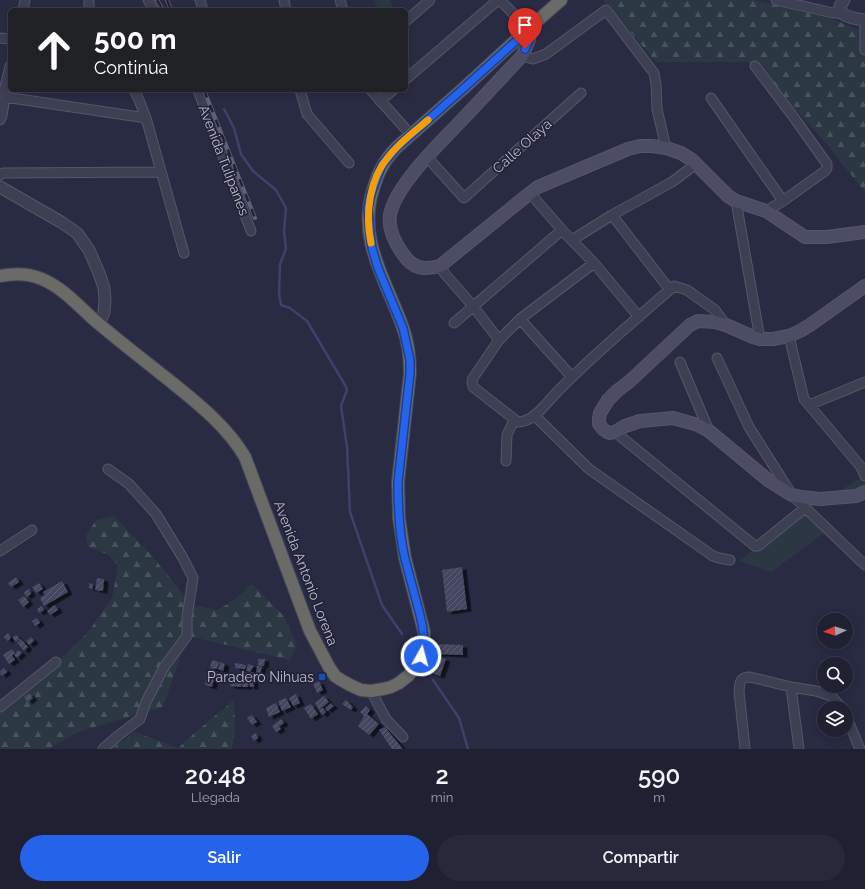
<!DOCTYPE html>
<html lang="es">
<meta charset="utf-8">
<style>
:root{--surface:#1f2032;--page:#27283a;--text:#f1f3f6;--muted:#a1a3ac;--line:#3c3e4d;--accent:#2563eb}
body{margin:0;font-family:Raleway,sans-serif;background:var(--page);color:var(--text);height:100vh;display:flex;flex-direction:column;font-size:15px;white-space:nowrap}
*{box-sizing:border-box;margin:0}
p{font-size:13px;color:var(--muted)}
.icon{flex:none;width:22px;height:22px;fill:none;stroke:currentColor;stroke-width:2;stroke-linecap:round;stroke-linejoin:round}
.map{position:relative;height:749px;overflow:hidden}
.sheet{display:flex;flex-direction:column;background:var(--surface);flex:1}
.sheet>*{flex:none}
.top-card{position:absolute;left:8px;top:8px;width:400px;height:84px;border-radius:6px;box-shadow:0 2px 10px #0003,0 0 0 1px var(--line);background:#202124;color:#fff;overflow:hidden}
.needle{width:26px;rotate:266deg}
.buttons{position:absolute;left:817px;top:613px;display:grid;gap:8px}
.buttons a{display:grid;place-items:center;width:36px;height:36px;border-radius:50%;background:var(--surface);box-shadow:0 2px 10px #0003,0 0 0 1px var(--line);font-size:20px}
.pin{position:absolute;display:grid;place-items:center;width:34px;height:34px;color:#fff;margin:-41px -17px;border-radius:50% 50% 50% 0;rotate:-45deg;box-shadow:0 0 4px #0007}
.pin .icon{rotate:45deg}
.me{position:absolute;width:44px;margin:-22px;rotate:7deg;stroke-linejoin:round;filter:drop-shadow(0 0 3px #0008)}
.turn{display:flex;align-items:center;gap:14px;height:84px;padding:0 20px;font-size:18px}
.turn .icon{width:52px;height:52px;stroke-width:2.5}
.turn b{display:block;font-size:28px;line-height:34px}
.eta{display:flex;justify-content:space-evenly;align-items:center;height:68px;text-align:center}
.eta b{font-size:24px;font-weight:600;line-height:28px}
.cta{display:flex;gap:8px;margin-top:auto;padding:8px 20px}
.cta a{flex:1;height:46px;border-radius:24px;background:var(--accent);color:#fff;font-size:16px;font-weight:600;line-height:46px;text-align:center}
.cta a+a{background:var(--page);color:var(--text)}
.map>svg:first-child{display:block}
.grass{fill:#2b3844}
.forest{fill:url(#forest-firs)}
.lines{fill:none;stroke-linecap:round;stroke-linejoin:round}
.stream{stroke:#3e4169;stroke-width:2.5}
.building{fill:url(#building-hatch);filter:url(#shadow)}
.minor-casing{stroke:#56566a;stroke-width:11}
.tertiary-casing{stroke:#56566a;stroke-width:13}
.secondary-casing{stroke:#56566a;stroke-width:14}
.trunk-casing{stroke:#45465a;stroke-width:14}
.minor{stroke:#3d3f53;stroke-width:9}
.tertiary{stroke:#3d3f53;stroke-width:11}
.secondary{stroke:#4c4c65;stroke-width:12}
.trunk{stroke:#6a6a66;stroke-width:12}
.rail-casing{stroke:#606179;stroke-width:4}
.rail{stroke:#222338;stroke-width:2.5;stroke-dasharray:8;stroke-linecap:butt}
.route-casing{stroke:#184099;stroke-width:10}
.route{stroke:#2563eb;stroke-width:7}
.slow{stroke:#f59e0b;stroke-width:7}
.transit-dot{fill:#1a4fb4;stroke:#222338;stroke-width:1.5}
.labels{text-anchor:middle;stroke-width:3.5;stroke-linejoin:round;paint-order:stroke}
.street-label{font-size:14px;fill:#bbc;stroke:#222338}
.poi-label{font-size:14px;fill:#bbc;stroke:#222338;text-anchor:end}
</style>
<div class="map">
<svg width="865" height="749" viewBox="0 0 865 749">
<defs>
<pattern id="forest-firs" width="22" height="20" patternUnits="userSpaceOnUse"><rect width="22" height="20" fill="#2b3844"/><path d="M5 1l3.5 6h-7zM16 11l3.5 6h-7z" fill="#48535e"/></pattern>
<pattern id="building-hatch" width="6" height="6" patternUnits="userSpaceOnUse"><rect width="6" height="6" fill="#444660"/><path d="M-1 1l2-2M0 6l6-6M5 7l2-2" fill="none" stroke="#5d5f76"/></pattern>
<filter id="shadow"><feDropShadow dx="4.5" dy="2.5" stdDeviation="0" flood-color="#0009"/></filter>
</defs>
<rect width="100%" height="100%" fill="#292b43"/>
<path class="grass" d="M 374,0 L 390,0 L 395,10 L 379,10 Z
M 863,476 L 865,479 L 865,485 L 856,488 L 840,491 Z
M 805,513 L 824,533 L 771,572 L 739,561 L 801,515 Z"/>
<path class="forest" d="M 603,0 L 754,0 L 829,18 L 865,32 L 865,192 L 829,147 L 758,67 L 747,62 L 656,62 Z
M 114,516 L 153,557 L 192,605 L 218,610 L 238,597 L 252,584 L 284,616 L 297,645 L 290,660 L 189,636 L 180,657 L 163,707 L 78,732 L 49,749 L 0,749 L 0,712 L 32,687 L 88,632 L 112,598 L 118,566 L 109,555 L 88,547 L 86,536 L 96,520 Z
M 234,700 L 235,727 L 232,749 L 111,749 L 135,732 L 178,748 L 198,730 Z"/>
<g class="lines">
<path class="stream" d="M 224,109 L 234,128 L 241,154 L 253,171 L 276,190 L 286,208 L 284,231 L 286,249 L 280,264 L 279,294 L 281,305 L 290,308 L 307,321 L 345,385 L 347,390 L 341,406 L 347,447 L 350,512 L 382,605 L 402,634
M 433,680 L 459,718 L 468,749"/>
</g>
<path class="building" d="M 462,567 L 467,609 L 447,612 L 442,570 Z
M 16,577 L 19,582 L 11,587 L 8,583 Z
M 97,578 L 104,579 L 103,591 L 95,590 Z
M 62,581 L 68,592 L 44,606 L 40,598 L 45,595 L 43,592 Z
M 39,583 L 43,589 L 36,593 L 32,587 Z
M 89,583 L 93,584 L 92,589 L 89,588 Z
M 29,589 L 31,594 L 26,597 L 24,592 Z
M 24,596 L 29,602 L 23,607 L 18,600 Z
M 55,605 L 58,610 L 50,615 L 47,611 Z
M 42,606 L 44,610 L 39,613 L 37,609 Z
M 37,618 L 40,623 L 35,626 L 32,621 Z
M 8,633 L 11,637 L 8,641 L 4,637 Z
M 16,635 L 20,639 L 16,642 L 12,637 Z
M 31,637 L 34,641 L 29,645 L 26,641 Z
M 21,639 L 28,647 L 24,651 L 17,643 Z
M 437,644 L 463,645 L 463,655 L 436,654 Z
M 12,649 L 15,653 L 12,655 L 15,660 L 9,664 L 3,655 Z
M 18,650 L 22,653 L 17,658 L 14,655 Z
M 434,655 L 446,659 L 440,676 L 428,672 Z
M 258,659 L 265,659 L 264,666 L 262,666 L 260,674 L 256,673 L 257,666 L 262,666 L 258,665 Z
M 212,660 L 219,662 L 217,669 L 210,668 Z
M 220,662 L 225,664 L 223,671 L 218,669 Z
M 235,663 L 246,665 L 245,669 L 235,668 Z
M 248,664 L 254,666 L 250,672 L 246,670 Z
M 4,668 L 7,672 L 1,676 L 0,672 Z
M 254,672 L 254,678 L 248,677 L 249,673 Z
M 208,673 L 215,675 L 212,687 L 205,685 Z
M 231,679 L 242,681 L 241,687 L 230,686 Z
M 242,679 L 249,680 L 248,687 L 242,687 Z
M 253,679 L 254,687 L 250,687 L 249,680 Z
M 319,681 L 323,690 L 317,693 L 313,684 Z
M 29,693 L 33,698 L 28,702 L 24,697 Z
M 296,694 L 300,703 L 293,706 L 289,698 Z
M 324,696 L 329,702 L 319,710 L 315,703 Z
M 286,698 L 291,707 L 282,711 L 278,701 Z
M 346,700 L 353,707 L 351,710 L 342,704 Z
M 276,703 L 280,712 L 269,717 L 266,708 Z
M 331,703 L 333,706 L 327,711 L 325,708 Z
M 311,704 L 318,714 L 311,719 L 304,708 Z
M 366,706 L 370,710 L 367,714 L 379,724 L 369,735 L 358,726 L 364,716 L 360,712 Z
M 323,708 L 326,712 L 322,715 L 319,710 Z
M 252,715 L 257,722 L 252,725 L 247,718 Z
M 281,719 L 284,723 L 280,726 L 277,722 Z
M 277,722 L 281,729 L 276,732 L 272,726 Z
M 385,727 L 403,749 L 392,749 L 379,730 Z
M 256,733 L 258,738 L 254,741 L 251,736 Z"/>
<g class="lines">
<defs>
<path id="minor" d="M 89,0 L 89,10
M 148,0 L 154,10
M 200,0 L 203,10
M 284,0 L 286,10
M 340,0 L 343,10
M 500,0 L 528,29
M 776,0 L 833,13 L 841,13
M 23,10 L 25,0
M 865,20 L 865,50
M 406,21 L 430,0
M 0,38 L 10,39
M 522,56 L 533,59 L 546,54 L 606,10 L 654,73 L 656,84 L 657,109 L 666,148
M 10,66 L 4,91 L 5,97 L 146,118
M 755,66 L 795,119 L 827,164 L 827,168 L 825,171 L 783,201 L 766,211
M 406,79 L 498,0
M 134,90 L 139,100 L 146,118 L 184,253
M 198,90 L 251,231
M 300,90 L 307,114 L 349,163
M 371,90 L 411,135
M 711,98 L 783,201
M 380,101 L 393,90
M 0,120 L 2,116 L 5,97
M 427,157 L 464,198 L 581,93
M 0,175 L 3,173 L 161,172
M 530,193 L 562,230 L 594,263 L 639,317
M 736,201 L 760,339
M 612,215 L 670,290
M 572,240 L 612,215 L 672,182 L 696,164
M 594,263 L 520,319 L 499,340 L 473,378 L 472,382 L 473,387 L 518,422 C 534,422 547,402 558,391 C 594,354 635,320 674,286 L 687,290 L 715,310 L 726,325
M 440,266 L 445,274 L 473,306 L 499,340
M 520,319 L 572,377
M 454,323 L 562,230
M 789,336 L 804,399 L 861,467 L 865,476
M 717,358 L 749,427 L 792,495 L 865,565
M 680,362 L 709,431
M 809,405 L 865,382
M 535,416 L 589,469 L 713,556 L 719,558 L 730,560
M 615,432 L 755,546 L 758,546 L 805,508
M 506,461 L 507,435 L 514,420
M 0,551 L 32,530
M 791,687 L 799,749
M 371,691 L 386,719 L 403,737
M 0,707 L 56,662
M 846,716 L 860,749
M 103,749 L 119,735 L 140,719 L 146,702 L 164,667 L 187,636 L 187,617 L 193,578 L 183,558 L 156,514 L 129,484 L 108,469
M 745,749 L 739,691 C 740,682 740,677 750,677 L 791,687 L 816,691 L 831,696 L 842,708"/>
<path id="tertiary" d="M 844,0 L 840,6 L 841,13 C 849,18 856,19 865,20
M 0,187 L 61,222 L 77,233 L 89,250 L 99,273 L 104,288 L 105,300 L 104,312 L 99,324"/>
<path id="secondary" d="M 528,29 L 529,40 L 522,56 C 501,78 480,101 459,123 C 439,144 395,186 390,215 C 388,229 395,243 403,254 C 413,269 424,270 440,266 L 530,193 L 538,187 L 628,149 L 640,146 L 652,146 L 666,148 L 681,153 L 692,160 L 728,196 L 736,201 L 766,211 L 805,237 L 827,237 L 865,232
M 865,286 L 810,325 L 800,331 L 789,336 L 773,339 L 760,339 L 753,337 L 726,325 L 715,322 L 698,321 L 690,325 L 630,381 L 617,391 L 608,400 L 600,413 L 599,419 L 599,424 L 603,429 L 607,432 L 610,433 L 615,432 L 625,426 L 640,421 L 673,418 L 698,425 L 709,431 L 768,480 L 792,495 L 801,497 L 820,499 L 856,496 L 865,492"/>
<path id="trunk" d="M 0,276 C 15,273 28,273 42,279 C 65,289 80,308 99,324 C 124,345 150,365 175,385 C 201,406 228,428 245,457 L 310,631 L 329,667 L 335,676 L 341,680 L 350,685 L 361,690 L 371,691 L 383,689 L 391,687 L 399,683 L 409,675 L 416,666 L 421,656 L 424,645 L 424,632 L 421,620 L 405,558 L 399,518 L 398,482 L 410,373 C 410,358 408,342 403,328 C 387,282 357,240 373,190 C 378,172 384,161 396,148 L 465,87 L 528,29 L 561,0"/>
</defs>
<use href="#minor" class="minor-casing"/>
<use href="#tertiary" class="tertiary-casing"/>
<use href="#secondary" class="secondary-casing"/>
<use href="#trunk" class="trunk-casing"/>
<use href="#minor" class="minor"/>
<use href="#tertiary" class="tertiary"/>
<use href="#secondary" class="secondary"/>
<use href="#trunk" class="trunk"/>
<defs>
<path id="rail" d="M 157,0 L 163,10
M 167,0 L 171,10
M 204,90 L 255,218"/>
</defs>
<use href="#rail" class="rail-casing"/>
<use href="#rail" class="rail"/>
</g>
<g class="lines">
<defs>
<path id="route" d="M 421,656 C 422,652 424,648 424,644 C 424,630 421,617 417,604 C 413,589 409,574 405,559 C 399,534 398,508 398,482 L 410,373 L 410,360 L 403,328 L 378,268 L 372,248 L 370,234 L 368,208 L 371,194 L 377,177 L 382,165 L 396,148 L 465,87 L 528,30 L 529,40 L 525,49"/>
</defs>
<use href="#route" class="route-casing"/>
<use href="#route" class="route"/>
<path class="slow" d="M 371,243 C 365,214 369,179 389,156 C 400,142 415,131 428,120"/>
</g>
<rect class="transit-dot" x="318" y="673" width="8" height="8" rx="2"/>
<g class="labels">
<g class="street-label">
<text transform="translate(522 146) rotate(-42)" y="5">Calle Olaya</text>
<text transform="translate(224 160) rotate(69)" y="5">Avenida Tulipanes</text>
<text transform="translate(306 573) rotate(69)" y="5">Avenida Antonio Lorena</text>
</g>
<g class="poi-label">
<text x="314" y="682">Paradero Nihuas</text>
</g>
</g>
</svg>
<div class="buttons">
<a><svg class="needle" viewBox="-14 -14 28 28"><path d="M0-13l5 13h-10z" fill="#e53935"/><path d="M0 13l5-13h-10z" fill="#a1a3ac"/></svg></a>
<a><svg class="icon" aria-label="search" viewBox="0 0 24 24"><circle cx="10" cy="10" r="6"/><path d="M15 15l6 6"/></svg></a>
<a><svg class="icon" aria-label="layers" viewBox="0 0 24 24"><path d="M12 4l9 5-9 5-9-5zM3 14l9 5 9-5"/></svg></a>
</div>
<div class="pin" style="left:525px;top:49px;background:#d93025"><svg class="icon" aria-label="arrive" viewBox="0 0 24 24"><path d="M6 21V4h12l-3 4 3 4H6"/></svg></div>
<svg class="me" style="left:421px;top:656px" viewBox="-20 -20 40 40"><circle r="17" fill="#2563eb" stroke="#fff" stroke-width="3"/><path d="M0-11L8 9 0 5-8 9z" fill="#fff"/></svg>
<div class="top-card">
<div class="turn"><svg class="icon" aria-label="ahead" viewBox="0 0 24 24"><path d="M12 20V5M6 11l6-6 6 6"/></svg><div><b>500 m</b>Continúa</div></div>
</div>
</div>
<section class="sheet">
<div class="eta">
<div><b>20:48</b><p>Llegada</p></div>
<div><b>2</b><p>min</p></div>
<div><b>590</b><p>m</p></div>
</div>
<div class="cta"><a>Salir</a><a>Compartir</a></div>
</section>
